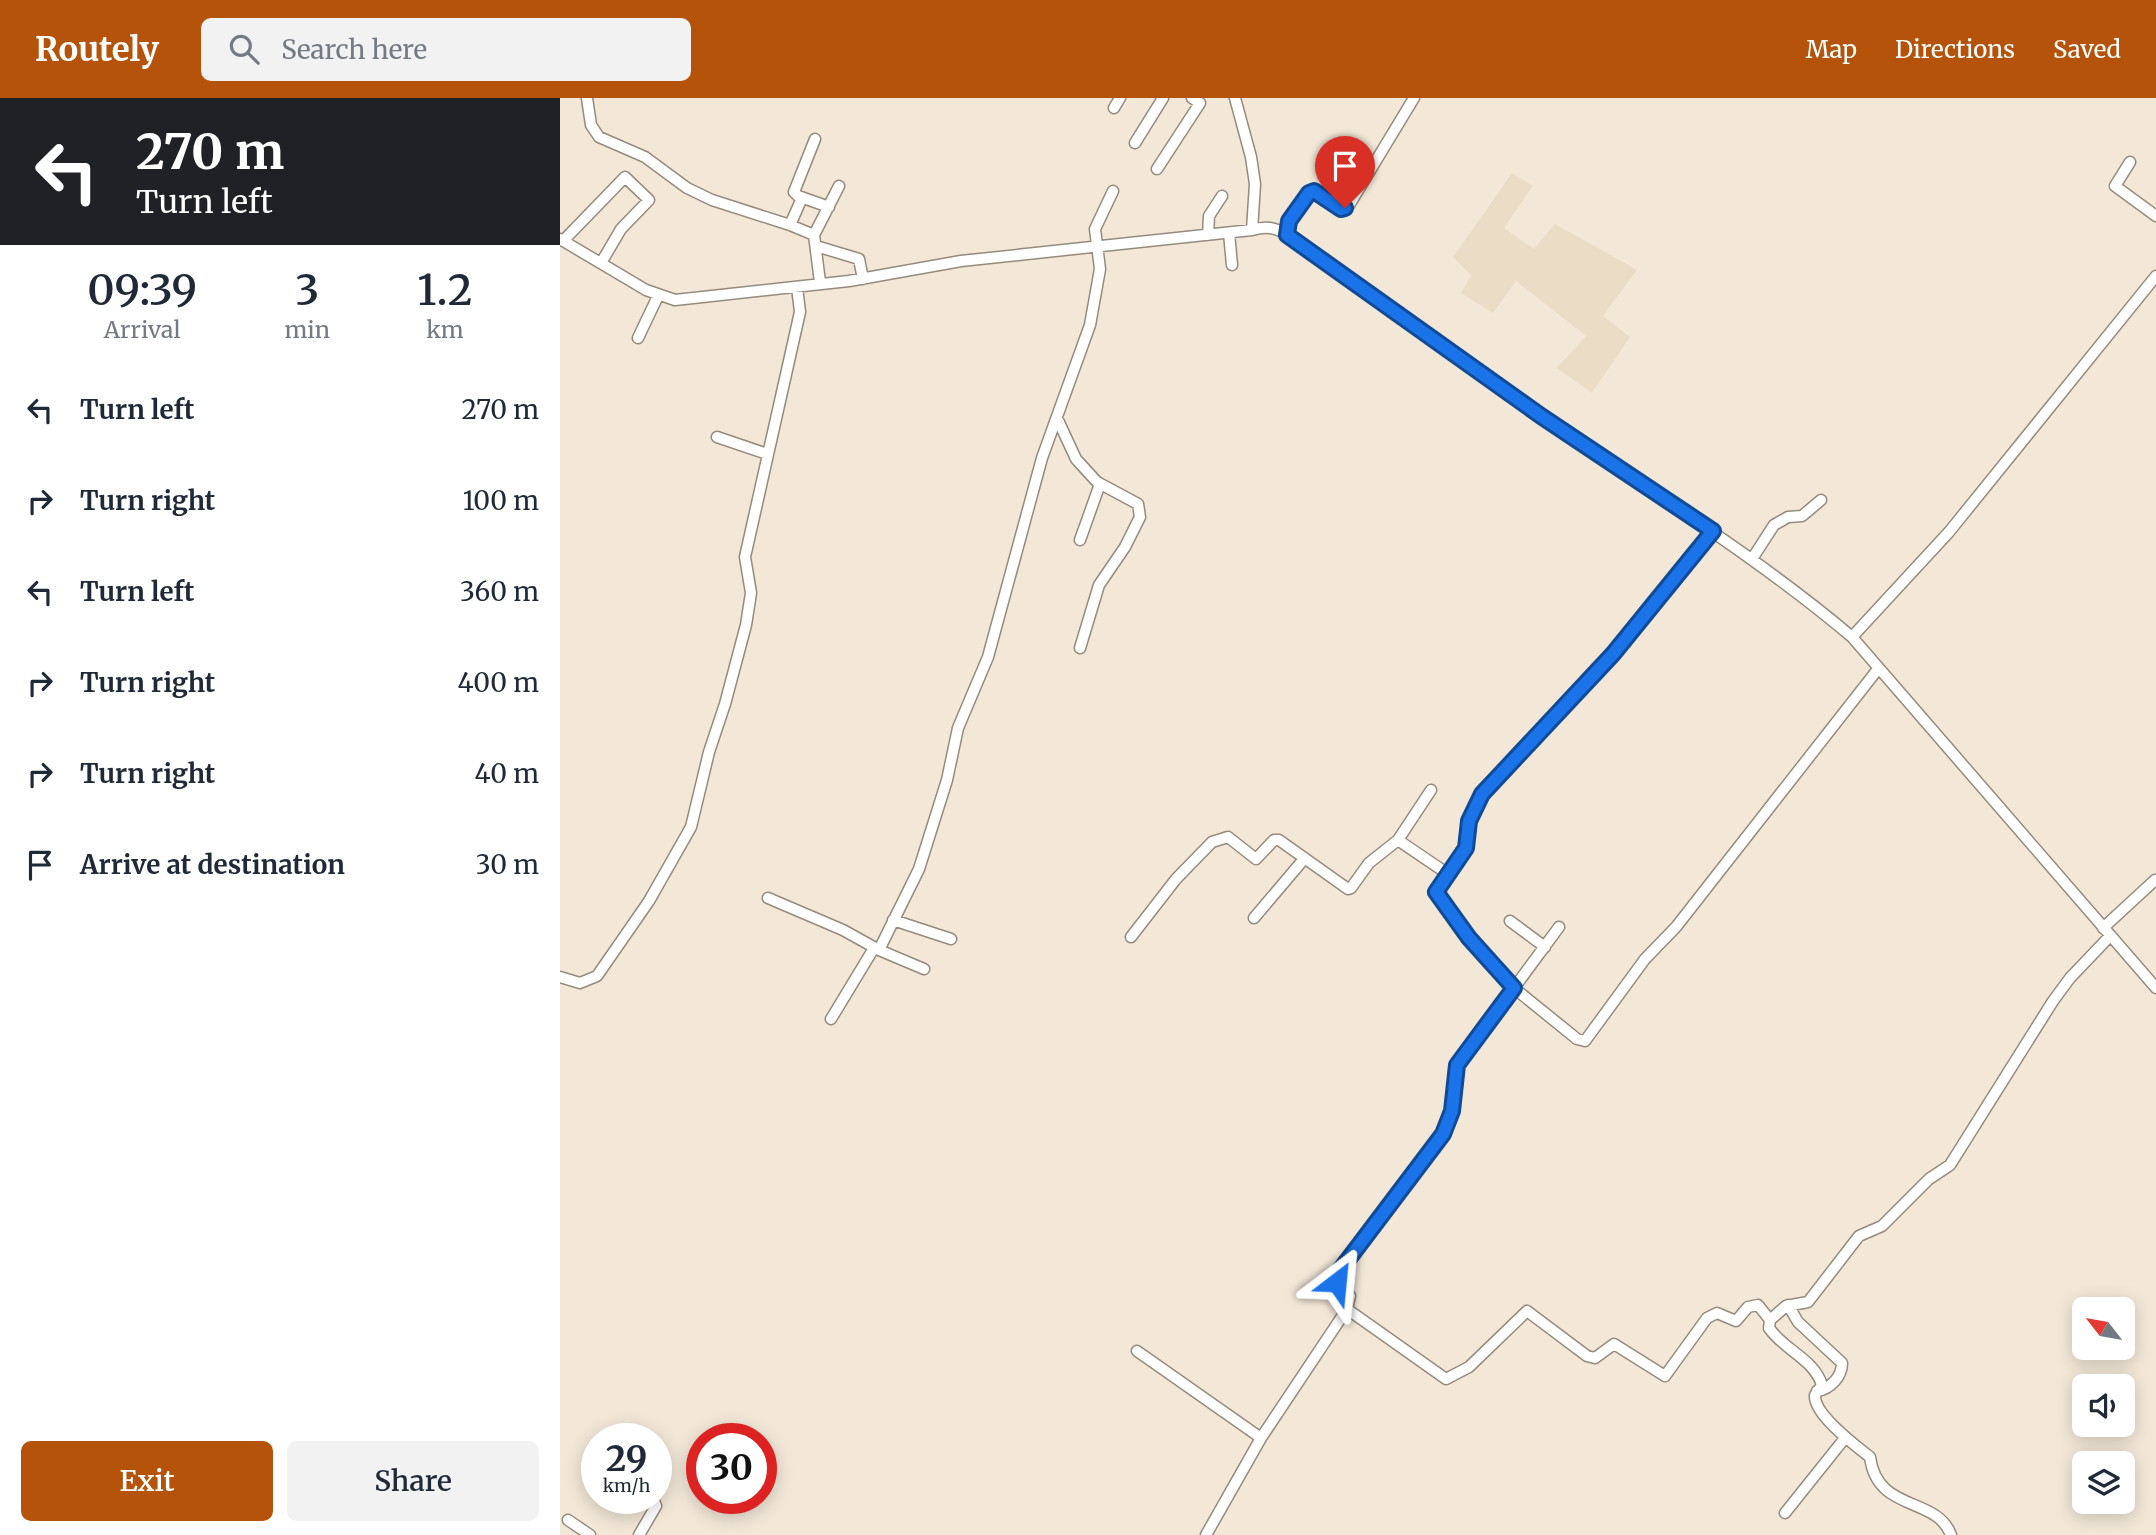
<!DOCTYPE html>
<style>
:root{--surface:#fff;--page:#f2f2f3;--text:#1f2937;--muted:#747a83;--accent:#b45309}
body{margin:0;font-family:Merriweather,serif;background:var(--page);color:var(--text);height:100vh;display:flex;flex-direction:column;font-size:26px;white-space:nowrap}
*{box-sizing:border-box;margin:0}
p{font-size:23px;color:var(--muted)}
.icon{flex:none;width:38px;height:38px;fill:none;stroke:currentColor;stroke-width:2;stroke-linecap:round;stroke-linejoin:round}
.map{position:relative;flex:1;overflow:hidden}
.drawer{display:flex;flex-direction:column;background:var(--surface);width:560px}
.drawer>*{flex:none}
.guide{background:#202124;color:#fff;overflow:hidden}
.needle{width:46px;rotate:301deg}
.tools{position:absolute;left:1512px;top:1199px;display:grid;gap:14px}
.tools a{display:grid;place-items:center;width:63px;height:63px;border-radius:10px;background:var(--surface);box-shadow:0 4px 18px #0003;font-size:35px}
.speed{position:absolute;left:21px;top:1325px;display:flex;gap:14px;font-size:35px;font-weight:700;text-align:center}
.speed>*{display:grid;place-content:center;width:91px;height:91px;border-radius:50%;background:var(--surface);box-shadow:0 4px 18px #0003;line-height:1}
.speed small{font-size:18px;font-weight:400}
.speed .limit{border:10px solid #d22;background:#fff;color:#111}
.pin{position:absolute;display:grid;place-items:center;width:60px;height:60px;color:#fff;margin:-72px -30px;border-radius:50% 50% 50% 0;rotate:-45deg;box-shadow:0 0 7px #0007}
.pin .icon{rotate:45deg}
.me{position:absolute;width:77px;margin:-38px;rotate:29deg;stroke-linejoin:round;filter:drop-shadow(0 0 5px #0008)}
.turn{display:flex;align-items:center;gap:24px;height:147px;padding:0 21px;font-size:32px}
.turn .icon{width:91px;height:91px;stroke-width:2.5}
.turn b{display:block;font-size:49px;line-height:60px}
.eta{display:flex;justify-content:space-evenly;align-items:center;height:119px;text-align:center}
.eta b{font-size:42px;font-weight:600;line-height:49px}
.action{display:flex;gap:14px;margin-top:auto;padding:14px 21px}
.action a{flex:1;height:80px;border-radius:10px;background:var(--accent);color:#fff;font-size:28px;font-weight:600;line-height:80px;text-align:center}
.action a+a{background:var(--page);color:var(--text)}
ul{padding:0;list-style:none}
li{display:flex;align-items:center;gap:21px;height:91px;padding:0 21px}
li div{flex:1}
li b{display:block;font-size:26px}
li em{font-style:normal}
header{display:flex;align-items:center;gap:42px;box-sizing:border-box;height:98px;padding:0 35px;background:var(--accent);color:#fff}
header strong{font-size:33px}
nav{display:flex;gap:38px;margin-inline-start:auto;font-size:24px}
.search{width:490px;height:63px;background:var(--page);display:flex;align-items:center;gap:18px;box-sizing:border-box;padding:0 24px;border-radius:10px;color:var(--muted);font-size:26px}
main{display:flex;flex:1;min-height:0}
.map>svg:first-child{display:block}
.built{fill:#ebdcc6}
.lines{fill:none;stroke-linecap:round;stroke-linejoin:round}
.minor-casing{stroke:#958b7c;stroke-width:13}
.minor{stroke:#fff;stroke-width:10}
.route-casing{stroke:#114b97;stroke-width:18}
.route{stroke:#1a73e8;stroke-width:12}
</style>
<header>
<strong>Routely</strong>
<div class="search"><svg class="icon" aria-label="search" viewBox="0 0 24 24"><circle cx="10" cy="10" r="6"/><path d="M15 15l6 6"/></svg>Search here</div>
<nav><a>Map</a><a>Directions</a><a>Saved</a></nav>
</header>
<main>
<section class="drawer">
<div class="guide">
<div class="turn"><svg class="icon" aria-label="left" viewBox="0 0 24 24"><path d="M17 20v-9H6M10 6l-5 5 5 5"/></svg><div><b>270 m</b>Turn left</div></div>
</div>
<div class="eta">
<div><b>09:39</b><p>Arrival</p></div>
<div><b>3</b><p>min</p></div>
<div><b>1.2</b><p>km</p></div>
</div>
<ul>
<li><svg class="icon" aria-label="left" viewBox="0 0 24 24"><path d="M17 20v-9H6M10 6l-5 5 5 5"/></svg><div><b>Turn left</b></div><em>270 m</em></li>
<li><svg class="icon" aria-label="right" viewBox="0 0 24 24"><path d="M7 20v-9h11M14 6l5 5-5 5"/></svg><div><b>Turn right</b></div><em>100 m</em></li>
<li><svg class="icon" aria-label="left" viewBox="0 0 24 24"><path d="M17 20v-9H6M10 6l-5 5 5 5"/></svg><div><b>Turn left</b></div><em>360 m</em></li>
<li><svg class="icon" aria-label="right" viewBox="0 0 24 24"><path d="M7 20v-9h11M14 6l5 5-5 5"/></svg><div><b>Turn right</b></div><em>400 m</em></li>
<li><svg class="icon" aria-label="right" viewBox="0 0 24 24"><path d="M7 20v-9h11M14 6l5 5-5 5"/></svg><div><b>Turn right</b></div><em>40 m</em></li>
<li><svg class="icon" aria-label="arrive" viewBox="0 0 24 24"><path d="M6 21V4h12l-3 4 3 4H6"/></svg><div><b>Arrive at destination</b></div><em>30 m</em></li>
</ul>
<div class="action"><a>Exit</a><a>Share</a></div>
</section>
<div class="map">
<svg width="1596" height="1437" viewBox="0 0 1596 1437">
<rect width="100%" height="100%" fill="#f3e8d8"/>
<path class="built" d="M 952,75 L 973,88 L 944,130 L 974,151 L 995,126 L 1077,172 L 1043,218 L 1070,239 L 1032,295 L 997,270 L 1026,238 L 956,183 L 933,215 L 901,195 L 911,177 L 893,159 Z"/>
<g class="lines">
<defs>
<path id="minor" d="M 27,0 L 31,27 L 39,39 L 85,59 L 127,90 L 152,102 L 230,127 L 254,137
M 675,0 L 691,59 L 695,86 L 692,132 C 706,128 714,129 728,137 C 812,197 896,259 982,318 C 1086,391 1195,457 1292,539 L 1596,890
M 554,10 L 560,0
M 255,41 L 234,94 L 238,98 L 269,109
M 575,45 L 603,0
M 1570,64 L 1555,88 L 1596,118
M 597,71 L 640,5 L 632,0
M 230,127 L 242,100
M 669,135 L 672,167
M 648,137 L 649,118 L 662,98
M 728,137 L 731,120 L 752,94 L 781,111 L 788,109 L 854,0
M 0,141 L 86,192 L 115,202 L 289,183 L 401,163 L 692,132
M 3,143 L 65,79 L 89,102 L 61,131 L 41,165
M 256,148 L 299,161 L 303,181
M 260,184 L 254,137 L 279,88
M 78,240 L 98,198
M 497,320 L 516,361 L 537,384 L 578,406 L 580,419 L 565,449 L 539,487 L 520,550
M 157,339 L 207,356
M 520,442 L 540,386
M 1192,461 L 1214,427 L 1228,419 L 1242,418 L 1261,402
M 1292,539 L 1389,434 L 1596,178
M 838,742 L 871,692
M 888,776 L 876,794 L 879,801 L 954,890 L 999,829
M 208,800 L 283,832 L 319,852 L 359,771 L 387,682 L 398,630 L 428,559 L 482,360 L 530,227 L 540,171 L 535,131 L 553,93
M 694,820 L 744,761
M 333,822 L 391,841
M 950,823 L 985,849
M 1543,830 L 1595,782
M 571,839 L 616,781 L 652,744 L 668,739 L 696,761 L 714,742 L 719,742 L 788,791 L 791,790 L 809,765 L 838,742 L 888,776 L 906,750 L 909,723 L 922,696 L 1053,556 L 1153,434
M 319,852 L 364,871
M 0,879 L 20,885 L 37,878 L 89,803 L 131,729 L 149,654 L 165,606 L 186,527 L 191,495 L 185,459 L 240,214 L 237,189
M 271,921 L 314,850
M 1228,1207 L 1238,1224 L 1282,1265 C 1282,1279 1270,1291 1257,1293
M 787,1211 L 886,1281 L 909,1269 L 967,1213 L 1027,1258 L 1035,1260 L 1054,1246 L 1105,1278 L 1147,1220 L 1157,1215 L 1176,1223 L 1188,1209 L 1198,1207 L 1210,1222 L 1209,1230 C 1224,1252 1254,1261 1262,1287 L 1255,1297 C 1253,1316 1296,1348 1310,1359 C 1317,1415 1377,1398 1391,1437
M 1210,1222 L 1226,1208 L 1248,1204 L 1299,1138 L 1322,1128 L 1369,1081 L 1390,1067 L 1493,903 L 1510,880 L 1550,838
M 577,1253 L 701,1340
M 1225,1415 L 1285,1340
M 8,1422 L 30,1437
M 79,1437 L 96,1408 L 93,1400
M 646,1437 L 701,1340 L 787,1211 L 790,1198 L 777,1184 L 778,1175 L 883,1036 L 892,1013 L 897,967 L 954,890 L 1017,941 L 1025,943 L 1085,861 L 1116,829 L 1318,571"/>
</defs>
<use href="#minor" class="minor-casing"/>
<use href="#minor" class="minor"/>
</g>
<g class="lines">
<defs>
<path id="route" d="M 777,1184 L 778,1175 L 883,1036 L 892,1013 L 897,967 L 954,890 L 909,840 L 876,794 L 906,750 L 909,723 L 922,696 L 1053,556 L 1153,433 L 981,318 L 727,137 L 729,123 L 749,95 L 754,93 L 781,111 L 785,110"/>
</defs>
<use href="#route" class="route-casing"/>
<use href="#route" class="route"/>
</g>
</svg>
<div class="tools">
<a><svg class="needle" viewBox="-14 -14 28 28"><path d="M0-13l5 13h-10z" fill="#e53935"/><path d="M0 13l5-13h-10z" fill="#747a83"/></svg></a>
<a><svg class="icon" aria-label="sound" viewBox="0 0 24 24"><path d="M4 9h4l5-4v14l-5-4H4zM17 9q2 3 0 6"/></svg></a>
<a><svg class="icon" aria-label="layers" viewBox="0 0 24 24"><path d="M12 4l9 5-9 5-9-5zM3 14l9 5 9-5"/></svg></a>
</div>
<div class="speed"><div>29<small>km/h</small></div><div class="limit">30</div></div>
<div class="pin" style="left:785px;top:110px;background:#d93025"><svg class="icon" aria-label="arrive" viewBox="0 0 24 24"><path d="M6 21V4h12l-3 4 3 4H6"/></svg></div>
<svg class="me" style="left:777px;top:1184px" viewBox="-20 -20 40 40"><path d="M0-17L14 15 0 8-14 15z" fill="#1a73e8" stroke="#fff" stroke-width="4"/></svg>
</div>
</main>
